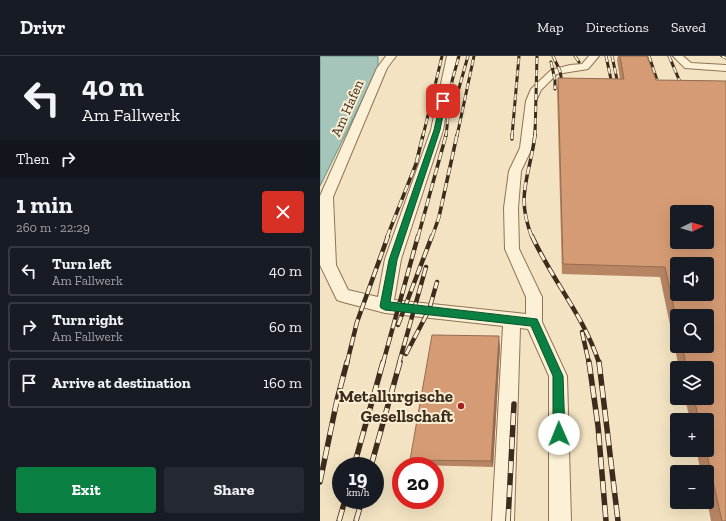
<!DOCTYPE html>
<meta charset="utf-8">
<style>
:root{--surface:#171b24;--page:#242831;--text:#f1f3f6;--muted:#9ea1a6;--line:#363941;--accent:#0b8043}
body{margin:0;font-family:"Zilla Slab",serif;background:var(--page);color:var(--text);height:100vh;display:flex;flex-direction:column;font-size:15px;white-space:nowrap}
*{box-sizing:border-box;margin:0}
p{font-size:13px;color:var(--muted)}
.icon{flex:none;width:22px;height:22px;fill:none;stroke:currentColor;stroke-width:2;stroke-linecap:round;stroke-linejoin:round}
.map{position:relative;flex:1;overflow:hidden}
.sheet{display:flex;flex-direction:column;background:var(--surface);width:320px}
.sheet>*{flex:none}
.guide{background:#171b24;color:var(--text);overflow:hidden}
.needle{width:26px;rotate:85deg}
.buttons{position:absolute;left:350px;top:149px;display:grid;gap:8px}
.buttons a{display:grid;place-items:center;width:44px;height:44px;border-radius:4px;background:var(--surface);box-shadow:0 4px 16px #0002;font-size:20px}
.speed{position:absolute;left:12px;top:401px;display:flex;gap:8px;font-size:20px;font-weight:700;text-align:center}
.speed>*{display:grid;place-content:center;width:52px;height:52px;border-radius:50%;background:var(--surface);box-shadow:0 4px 16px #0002;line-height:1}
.speed small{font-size:10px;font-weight:400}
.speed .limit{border:6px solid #d22;background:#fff;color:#111}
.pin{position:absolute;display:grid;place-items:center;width:34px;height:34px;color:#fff;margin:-17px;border-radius:8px;box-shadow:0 2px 6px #0006}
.me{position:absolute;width:44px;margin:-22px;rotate:359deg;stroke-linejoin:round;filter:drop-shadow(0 0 3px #0008)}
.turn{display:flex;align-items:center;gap:14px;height:84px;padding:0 16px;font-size:18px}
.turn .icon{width:52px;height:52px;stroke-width:2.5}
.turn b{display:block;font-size:28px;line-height:34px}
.then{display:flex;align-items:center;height:38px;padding:0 16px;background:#0003;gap:8px;font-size:15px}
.round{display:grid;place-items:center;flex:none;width:42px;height:42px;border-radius:4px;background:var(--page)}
.summary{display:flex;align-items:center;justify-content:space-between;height:68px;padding:0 16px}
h1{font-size:24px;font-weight:800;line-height:30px}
.primary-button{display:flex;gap:8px;margin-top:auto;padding:8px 16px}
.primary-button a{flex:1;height:46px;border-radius:4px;background:var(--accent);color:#fff;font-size:16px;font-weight:800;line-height:46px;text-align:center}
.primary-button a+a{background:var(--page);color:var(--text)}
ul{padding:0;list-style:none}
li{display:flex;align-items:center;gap:12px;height:50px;margin:0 8px 6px;padding:0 8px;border:2px solid var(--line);border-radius:4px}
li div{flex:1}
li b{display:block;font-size:15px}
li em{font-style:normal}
header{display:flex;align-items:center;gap:24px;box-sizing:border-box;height:56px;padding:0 20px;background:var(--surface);border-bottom:1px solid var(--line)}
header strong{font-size:19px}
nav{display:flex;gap:22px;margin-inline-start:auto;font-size:14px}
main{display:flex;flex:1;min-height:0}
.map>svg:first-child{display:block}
.water{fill:#a5c5bb;stroke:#6a9489}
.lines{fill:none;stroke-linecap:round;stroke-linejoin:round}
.minor-casing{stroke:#8f7457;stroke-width:2}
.minor{fill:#fcf0d6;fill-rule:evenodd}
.rail-far3-casing{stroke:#3d2c1d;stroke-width:3}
.rail-far2-casing{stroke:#3d2c1d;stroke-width:3.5}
.rail-far1-casing{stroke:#3d2c1d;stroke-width:4.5}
.rail-casing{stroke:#3d2c1d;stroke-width:5.5}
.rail-far3{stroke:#f9edd2;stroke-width:2;stroke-dasharray:6;stroke-linecap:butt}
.rail-far2{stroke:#f9edd2;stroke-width:2.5;stroke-dasharray:8;stroke-linecap:butt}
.rail-far1{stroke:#f9edd2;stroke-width:3;stroke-dasharray:9;stroke-linecap:butt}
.rail{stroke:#f9edd2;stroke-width:4;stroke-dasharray:12;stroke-linecap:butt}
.wall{fill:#b78564;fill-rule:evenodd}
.shaded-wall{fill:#956c51}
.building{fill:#d59b74;stroke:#956c51;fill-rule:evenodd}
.route{fill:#0b8043;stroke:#07532c}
.poi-dot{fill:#a42023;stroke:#f9edd2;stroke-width:1.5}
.labels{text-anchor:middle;stroke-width:4;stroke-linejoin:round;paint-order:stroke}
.street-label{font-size:14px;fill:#3d2c1d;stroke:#f9edd2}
.near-poi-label{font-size:17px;font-weight:bold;fill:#3d2c1d;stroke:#f9edd2;text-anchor:end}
</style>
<header>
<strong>Drivr</strong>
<nav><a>Map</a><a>Directions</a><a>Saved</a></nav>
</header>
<main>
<section class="sheet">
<div class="guide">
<div class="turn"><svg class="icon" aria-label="left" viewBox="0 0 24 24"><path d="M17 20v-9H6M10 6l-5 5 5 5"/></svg><div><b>40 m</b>Am Fallwerk</div></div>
<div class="then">Then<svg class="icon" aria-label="right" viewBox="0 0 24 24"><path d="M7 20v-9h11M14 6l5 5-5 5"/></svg></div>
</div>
<div class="summary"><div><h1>1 min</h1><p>260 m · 22:29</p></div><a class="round" style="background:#d93025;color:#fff"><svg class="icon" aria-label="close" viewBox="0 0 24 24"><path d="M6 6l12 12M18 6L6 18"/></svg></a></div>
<ul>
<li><svg class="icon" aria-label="left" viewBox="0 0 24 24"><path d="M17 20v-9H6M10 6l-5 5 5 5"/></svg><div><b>Turn left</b><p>Am Fallwerk</p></div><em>40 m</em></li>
<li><svg class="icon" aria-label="right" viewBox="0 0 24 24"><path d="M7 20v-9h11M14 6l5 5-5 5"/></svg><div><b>Turn right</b><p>Am Fallwerk</p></div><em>60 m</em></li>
<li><svg class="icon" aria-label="arrive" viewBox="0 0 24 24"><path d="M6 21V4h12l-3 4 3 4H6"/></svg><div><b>Arrive at destination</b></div><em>160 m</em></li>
</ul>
<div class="primary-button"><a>Exit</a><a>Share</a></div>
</section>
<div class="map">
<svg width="406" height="465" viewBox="0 0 406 465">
<rect width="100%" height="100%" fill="#f3e3c2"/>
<path class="water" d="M 0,0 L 58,0 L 58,12 L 0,130 Z"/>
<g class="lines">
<defs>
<path id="minor" d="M 66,0 L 76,0 L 67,12 L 13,141 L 16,209 L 28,234 L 58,241 L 65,203 L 111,74 L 127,0 L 137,0 L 123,74 L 81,203 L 74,244 L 206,258 L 206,241 L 185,193 L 184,152 L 189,115 L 200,92 L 206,45 L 211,33 L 231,14 L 250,9 L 262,8 L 269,0 L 279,0 L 268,13 L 237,18 L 221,34 L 216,45 L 212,92 L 201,115 L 198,152 L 199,193 L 222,241 L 222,266 L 247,320 L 251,465 L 229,465 L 229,320 L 208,273 L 200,272 L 194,465 L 172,465 L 183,270 L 65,257 L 23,246 L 17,244 L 0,209 L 0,140 L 57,12 Z
M 353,0 L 363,0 L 371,7 L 406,9 L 406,15 L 365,12 Z"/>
</defs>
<use href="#minor" class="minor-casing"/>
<use href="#minor" class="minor"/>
<defs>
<path id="rail-far3" d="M 233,0 L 240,15 L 243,32
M 255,0 L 259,6
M 286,0 L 293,33
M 292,0 L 299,33
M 329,0 L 340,33
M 349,0 L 363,33
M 402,0 L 406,2
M 231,6 L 235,24 L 235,33
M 134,50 L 148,0
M 103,80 L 122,0
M 126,80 L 132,25 L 139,0
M 137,80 L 154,0
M 192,80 L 199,0
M 215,80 L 217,0"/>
<path id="rail-far2" d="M 192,83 L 192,79
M 67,181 L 96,108 L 103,79
M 98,181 L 126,79
M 112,181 L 119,161 L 137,79
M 212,181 C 195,139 210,120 215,79"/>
<path id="rail-far1" d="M 212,180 C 232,224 264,260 279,307
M 78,269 L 112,180
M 262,276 L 269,307
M 86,298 L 109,254 L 117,226
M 27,307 L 37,266 L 68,180
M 63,307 L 98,180
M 79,307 L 106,211"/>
<path id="rail" d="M 269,306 L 278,370 L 286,465
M 279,306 L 298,465
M 34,410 L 63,306
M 51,410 L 80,306
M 0,426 L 17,344 L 27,306
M 19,465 L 25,444
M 36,465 L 42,444
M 188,465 L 194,348"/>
</defs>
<use href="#rail-far3" class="rail-far3-casing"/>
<use href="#rail-far2" class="rail-far2-casing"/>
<use href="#rail-far1" class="rail-far1-casing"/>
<use href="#rail" class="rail-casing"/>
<use href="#rail-far3" class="rail-far3"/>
<use href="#rail-far2" class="rail-far2"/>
<use href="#rail-far1" class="rail-far1"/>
<use href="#rail" class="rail"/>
</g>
<path class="wall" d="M 298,0 L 327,0 L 336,24 L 406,25 L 406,465 L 391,465 L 387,444 L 387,416 L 381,416 L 376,394 L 387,394 L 387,364 L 370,364 L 365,342 L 387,342 L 387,312 L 359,312 L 340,221 L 242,218 L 237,33 L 238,22 L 300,23 L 297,4 ZM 357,156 L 387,156 L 387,186 L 357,186 ZM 357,208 L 387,208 L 387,238 L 357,238 ZM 357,260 L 387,260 L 387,290 L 357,290 Z
M 180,290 L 173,411 L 96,409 L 90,404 Z"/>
<path class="shaded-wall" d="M 179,280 L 180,290 L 173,411 L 171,405 Z"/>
<path class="building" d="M 300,0 L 327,0 L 336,24 L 406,25 L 406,465 L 402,465 L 386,394 L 387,394 L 387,364 L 379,364 L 374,342 L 387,342 L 387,312 L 367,312 L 362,290 L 387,290 L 387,260 L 357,260 L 357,266 L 345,211 L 243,208 L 238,22 L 304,23 ZM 357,156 L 387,156 L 387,186 L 357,186 ZM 357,208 L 387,208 L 387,238 L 357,238 Z
M 112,279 L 179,280 L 171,405 L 90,404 Z"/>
<path class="route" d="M 121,43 L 126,45 L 120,74 L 77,204 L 70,246 L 217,263 L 243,320 L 245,378 L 243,382 L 239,384 L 235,382 L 233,378 L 233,320 L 211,270 L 65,254 L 61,252 L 60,250 L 69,204 L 114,74 Z"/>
<circle class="poi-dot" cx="141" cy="350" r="4"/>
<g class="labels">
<g class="street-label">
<text transform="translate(27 52) rotate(-66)" y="5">Am Hafen</text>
</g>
<g class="near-poi-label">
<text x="133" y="346">Metallurgische<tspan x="133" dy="20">Gesellschaft</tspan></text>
</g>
</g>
</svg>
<div class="buttons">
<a><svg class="needle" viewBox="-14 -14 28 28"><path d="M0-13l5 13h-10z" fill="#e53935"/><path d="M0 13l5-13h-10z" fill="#9ea1a6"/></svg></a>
<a><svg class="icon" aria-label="sound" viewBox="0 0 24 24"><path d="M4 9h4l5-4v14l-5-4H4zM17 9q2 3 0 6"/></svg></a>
<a><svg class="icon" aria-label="search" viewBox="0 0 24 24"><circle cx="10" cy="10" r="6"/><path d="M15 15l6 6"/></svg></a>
<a><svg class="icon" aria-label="layers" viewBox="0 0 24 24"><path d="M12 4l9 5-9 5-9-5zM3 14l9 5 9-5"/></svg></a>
<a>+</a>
<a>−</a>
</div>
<div class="speed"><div>19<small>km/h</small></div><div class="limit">20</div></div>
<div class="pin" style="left:123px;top:45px;background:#d93025"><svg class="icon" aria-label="arrive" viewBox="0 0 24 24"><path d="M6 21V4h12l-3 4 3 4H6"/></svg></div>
<svg class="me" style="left:239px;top:378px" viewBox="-20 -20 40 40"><circle r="19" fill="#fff"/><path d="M0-13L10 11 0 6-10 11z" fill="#0b8043"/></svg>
</div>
</main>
